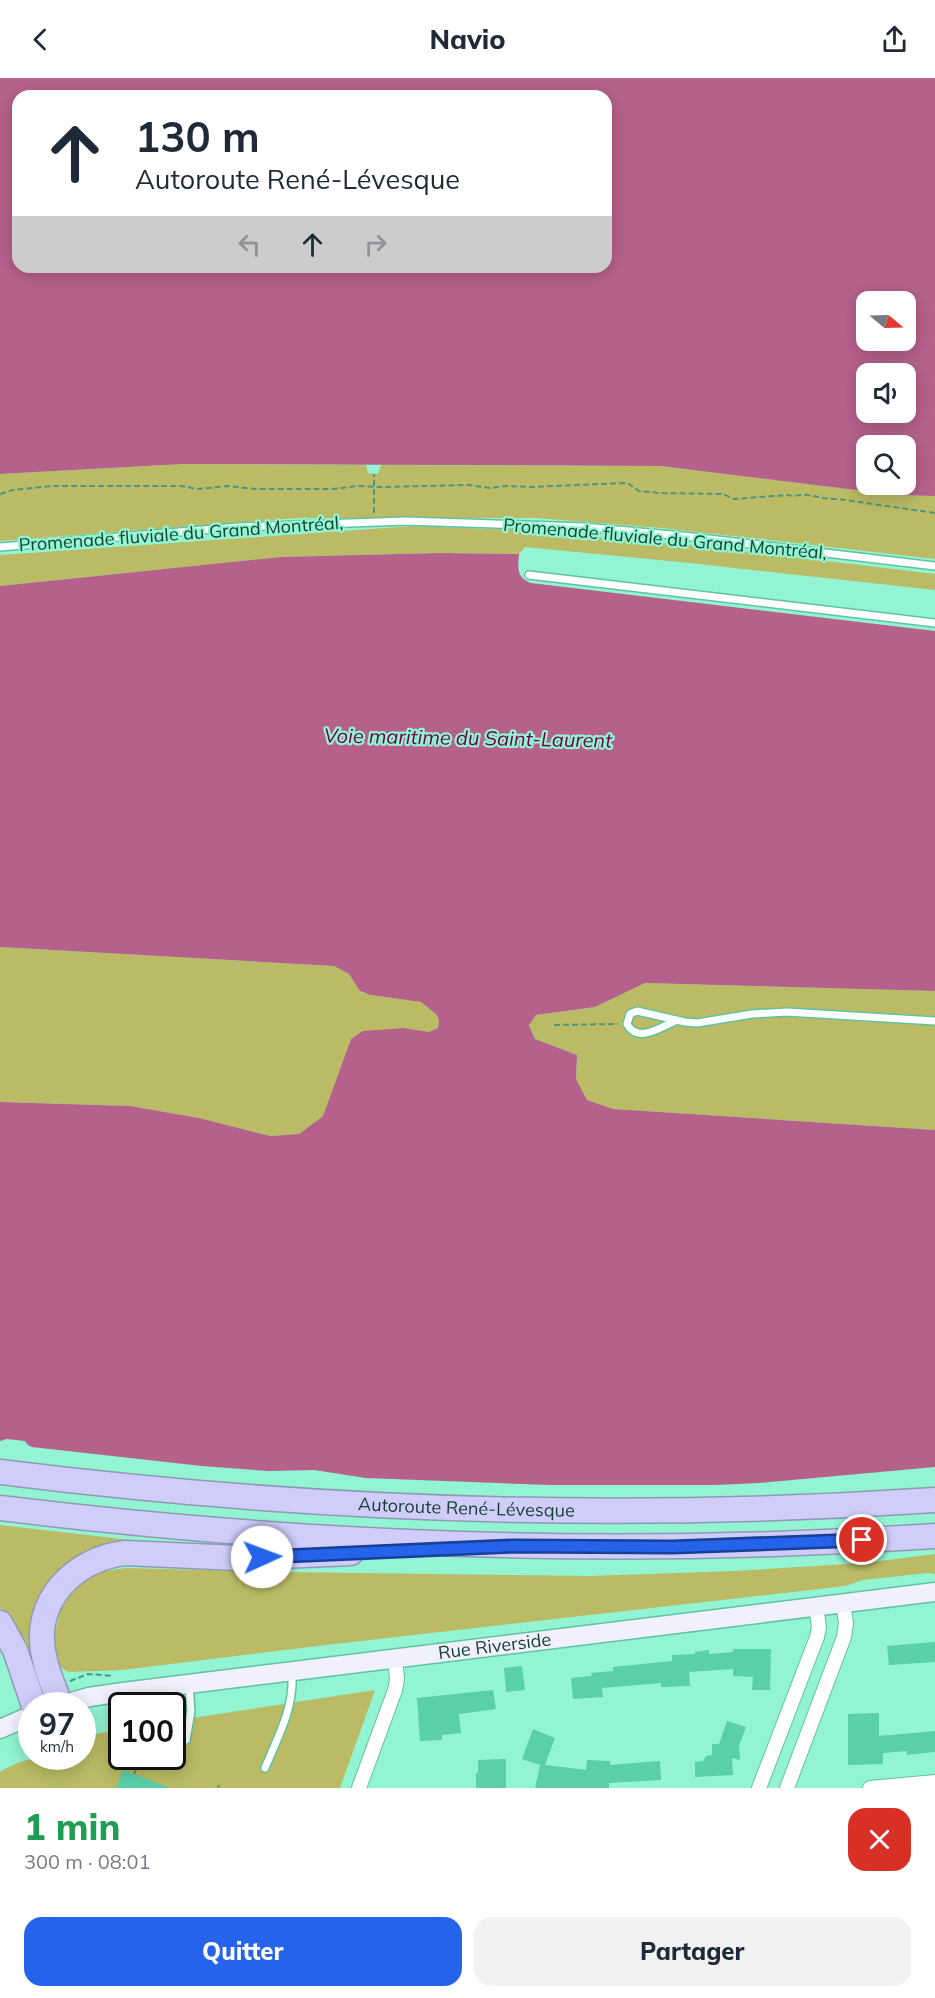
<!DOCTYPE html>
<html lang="fr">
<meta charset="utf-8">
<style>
:root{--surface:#fff;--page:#f2f2f3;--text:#1f2937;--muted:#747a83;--accent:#2563eb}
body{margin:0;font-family:Mulish,sans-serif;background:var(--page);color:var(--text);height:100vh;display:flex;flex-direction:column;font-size:22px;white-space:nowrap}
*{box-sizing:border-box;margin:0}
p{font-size:20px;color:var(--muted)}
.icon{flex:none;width:33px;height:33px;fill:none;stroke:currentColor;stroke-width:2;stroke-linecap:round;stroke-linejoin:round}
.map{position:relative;height:1710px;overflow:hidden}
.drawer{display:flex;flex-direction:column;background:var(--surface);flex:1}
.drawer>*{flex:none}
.hud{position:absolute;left:12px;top:12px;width:600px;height:183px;border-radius:18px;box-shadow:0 3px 15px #0003;background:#fff;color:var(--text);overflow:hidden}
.needle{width:39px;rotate:109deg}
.fabs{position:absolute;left:856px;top:213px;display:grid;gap:12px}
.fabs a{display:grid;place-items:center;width:60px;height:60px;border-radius:12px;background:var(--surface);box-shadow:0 3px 15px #0003;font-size:30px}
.speed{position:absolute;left:18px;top:1614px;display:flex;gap:12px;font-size:30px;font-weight:700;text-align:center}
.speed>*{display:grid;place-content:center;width:78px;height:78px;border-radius:50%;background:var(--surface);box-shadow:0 3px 15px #0003;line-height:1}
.speed small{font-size:15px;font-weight:400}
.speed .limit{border:3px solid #111;border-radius:9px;background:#fff;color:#111}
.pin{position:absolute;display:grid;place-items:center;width:51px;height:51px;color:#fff;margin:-26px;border:3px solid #fff;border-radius:50%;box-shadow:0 2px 6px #0007}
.me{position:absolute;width:66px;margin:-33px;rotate:88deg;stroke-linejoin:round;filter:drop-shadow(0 0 4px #0008)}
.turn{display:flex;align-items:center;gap:21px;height:126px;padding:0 24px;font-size:27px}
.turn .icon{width:78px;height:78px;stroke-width:2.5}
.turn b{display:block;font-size:42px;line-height:51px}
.lanes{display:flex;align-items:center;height:57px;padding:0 24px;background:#0003;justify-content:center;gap:30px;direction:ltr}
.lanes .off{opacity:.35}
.round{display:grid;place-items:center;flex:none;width:63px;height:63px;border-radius:18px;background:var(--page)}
.overview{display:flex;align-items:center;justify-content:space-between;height:102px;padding:0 24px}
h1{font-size:36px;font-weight:800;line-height:45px;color:#1e9e55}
.primary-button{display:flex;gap:12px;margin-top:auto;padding:12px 24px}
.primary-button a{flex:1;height:69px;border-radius:18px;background:var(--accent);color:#fff;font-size:24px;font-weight:800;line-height:69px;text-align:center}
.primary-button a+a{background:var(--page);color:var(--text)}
header{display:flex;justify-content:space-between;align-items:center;height:78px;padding:0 24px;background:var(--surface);font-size:27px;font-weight:800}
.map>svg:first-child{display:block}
.green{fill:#babb64}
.water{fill:#b5618c;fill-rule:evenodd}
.building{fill:#59cfaa}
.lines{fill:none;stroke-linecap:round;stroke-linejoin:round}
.lane-casing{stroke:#5fc2a2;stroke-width:10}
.street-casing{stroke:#5fc2a2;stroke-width:16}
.secondary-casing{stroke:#5fc2a2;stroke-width:21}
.highway-casing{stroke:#8e9bb4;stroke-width:27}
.path{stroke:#50967e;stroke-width:2;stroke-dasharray:6 3;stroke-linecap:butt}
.lane{stroke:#fff;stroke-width:7}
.street{stroke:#fff;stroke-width:14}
.secondary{stroke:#f1f0fe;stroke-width:18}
.highway{stroke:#d1cdfb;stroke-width:24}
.route-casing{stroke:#184099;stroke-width:15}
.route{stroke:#2563eb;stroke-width:10}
.labels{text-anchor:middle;stroke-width:4.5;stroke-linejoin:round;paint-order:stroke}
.street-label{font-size:18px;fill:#133e30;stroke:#92f4d2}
.water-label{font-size:20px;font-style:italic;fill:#6e0047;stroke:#92f4d2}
</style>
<header><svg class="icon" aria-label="back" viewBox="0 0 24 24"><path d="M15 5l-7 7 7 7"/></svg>Navio<svg class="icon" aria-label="share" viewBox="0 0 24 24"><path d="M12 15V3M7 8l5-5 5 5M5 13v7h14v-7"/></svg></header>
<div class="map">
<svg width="935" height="1710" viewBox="0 0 935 1710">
<rect width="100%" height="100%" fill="#92f4d2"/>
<path class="green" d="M 183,386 L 366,387 L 368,395 L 378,396 L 381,387 L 661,388 L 897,417 L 935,418 L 935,481 L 662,450 L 536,440 L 298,440 L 0,463 L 0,396 Z
M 413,448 L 518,452 L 709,469 L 935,496 L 935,512 L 690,485 L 525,469 L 519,476 L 439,475 L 281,479 L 0,508 L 0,477 Z
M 0,869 L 334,888 L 349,896 L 361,914 L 372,917 L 421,924 L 436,936 L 439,942 L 438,950 L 429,954 L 404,950 L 351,961 L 323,1038 L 299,1056 L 270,1058 L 199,1040 L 130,1028 L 0,1024 Z
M 645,905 L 935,913 L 935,1052 L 613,1031 L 587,1022 L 576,1001 L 577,977 L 535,961 L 529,946 L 536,937 L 595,929 Z
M 0,1447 L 174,1467 L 59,1500 L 45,1604 L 38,1606 L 8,1540 L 0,1530 Z
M 935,1476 L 935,1496 L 927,1495 L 863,1502 L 845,1508 L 326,1567 L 122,1592 L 68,1594 L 59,1588 L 54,1560 L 60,1534 L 75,1508 L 100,1494 L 126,1490 L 282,1494 L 590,1498 L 735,1493 L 864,1485 Z
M 375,1612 L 340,1710 L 0,1710 L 0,1694 C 29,1676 50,1679 82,1678 L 83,1661 L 100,1655 L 121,1651 L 122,1678 L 172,1678 L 173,1643 Z"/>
<path class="water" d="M 0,0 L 935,0 L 935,418 L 897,417 L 661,388 L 183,386 L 0,396 ZM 18,18 L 606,18 L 606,189 L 18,189 ZM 867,224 L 906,224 L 906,262 L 867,262 ZM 867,296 L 906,296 L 906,334 L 867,334 ZM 867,368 L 906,368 L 906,406 L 867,406 Z
M 439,475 L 519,476 C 518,489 516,500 531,505 L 935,553 L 935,913 L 645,905 L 595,929 L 536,937 L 529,947 L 535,961 L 577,977 L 576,1001 L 587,1022 L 613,1031 L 935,1052 L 935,1389 L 759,1405 L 715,1407 L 550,1407 L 366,1400 L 314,1392 L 269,1393 L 202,1388 L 32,1369 L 28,1367 L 25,1363 L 7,1361 L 0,1363 L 0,1024 L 130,1028 L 199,1040 L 270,1058 L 299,1056 L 323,1038 L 351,961 L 363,953 L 404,950 L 429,954 L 438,950 L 439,942 L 436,936 L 421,924 L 371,917 L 360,913 L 349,896 L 334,888 L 0,869 L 0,508 L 281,479 Z"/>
<path class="building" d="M 935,1564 L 935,1584 L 889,1587 L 887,1568 Z
M 733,1571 L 771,1571 L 770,1612 L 752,1612 L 753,1599 L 733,1598 L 733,1591 L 689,1594 L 690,1608 L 661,1609 L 661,1605 L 602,1610 L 603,1619 L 573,1621 L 571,1600 L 592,1598 L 591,1595 L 613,1593 L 613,1589 L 672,1583 L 672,1577 L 695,1576 L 695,1574 L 709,1572 L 709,1576 L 733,1574 Z
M 522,1588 L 525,1612 L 506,1614 L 504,1590 Z
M 493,1612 L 496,1631 L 459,1636 L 461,1655 L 442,1657 L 442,1662 L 420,1663 L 417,1620 Z
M 879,1635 L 879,1658 L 935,1653 L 935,1674 L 907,1677 L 907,1673 L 883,1675 L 883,1686 L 848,1687 L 848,1636 Z
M 727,1643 L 746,1649 L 739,1668 L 740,1682 L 732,1680 L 733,1697 L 695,1699 L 695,1684 L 703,1683 L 706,1678 L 712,1677 L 712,1666 L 719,1666 Z
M 533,1651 L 555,1660 L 545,1687 L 586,1692 L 587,1682 L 610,1683 L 610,1687 L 660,1683 L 661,1702 L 609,1705 L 609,1710 L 535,1710 L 540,1687 L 522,1681 Z
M 506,1681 L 506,1710 L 476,1710 L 476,1695 L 478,1695 L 478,1682 Z
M 123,1692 L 168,1709 L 168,1710 L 116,1710 Z"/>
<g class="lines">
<defs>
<path id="lane" d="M 0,469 L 239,449 L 406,443 L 584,449 L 683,458 L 935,488
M 529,497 L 935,545
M 677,942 C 662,949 637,966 627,946 L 630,936 L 637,933 L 685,944 L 697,945 L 752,936 L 787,934 L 935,943
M 186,1662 L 191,1633 L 189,1608
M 265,1690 C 278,1658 294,1631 292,1596"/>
<path id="street" d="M 359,1710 L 395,1612 L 397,1601 L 395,1581
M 759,1710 L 817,1559 L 819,1549 L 816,1528
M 787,1710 L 844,1559 L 846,1545 L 843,1525
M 870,1710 L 935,1704"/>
<g id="secondary">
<path id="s1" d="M 57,1628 L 89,1619 L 123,1614 L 935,1514"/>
<path d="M 0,1651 L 32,1637"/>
</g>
<g id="highway">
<path id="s2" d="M 0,1394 C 310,1433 623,1443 935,1422"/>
<path d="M 0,1430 C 310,1468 623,1479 935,1458"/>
<path d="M 0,1545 L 15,1572 L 34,1628"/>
<path d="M 60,1626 C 55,1611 47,1595 44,1578 C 32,1524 73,1481 125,1475 L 239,1480 L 351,1475"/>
</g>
</defs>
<use href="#lane" class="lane-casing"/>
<use href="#street" class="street-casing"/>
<use href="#secondary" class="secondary-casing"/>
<use href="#highway" class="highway-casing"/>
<path class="path" d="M 0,416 L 13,412 L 52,408 L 181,408 L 199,411 L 227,408 L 256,411 L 334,411 L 357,408 L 381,409 L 468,407 L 490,410 L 506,408 L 530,409 L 623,405 L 629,406 L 639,413 L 659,415 L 723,416 L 734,421 L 788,417 C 795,419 801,416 808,417 C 818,419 827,421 838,421 L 935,435
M 374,435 L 374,396
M 554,947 L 618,946
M 70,1603 L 88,1596 L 113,1598
M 134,1696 L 141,1678
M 218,1710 L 219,1707"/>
<use href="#lane" class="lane"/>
<use href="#street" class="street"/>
<use href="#secondary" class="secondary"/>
<use href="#highway" class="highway"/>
</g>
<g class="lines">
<defs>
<path id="route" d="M 262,1479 L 513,1468 L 673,1469 L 862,1462"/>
</defs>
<use href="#route" class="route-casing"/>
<use href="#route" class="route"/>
</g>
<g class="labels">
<g class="street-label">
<text transform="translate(181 456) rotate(-4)" y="6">Promenade fluviale du Grand Montréal,</text>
<text transform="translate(665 461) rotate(5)" y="6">Promenade fluviale du Grand Montréal,</text>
<text dy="6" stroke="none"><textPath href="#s2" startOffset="468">Autoroute René-Lévesque</textPath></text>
<text dy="6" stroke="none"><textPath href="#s1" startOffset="442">Rue Riverside</textPath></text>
</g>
<g class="water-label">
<text transform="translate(468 660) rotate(1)" y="7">Voie maritime du Saint-Laurent</text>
</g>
</g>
</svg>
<div class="fabs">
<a><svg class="needle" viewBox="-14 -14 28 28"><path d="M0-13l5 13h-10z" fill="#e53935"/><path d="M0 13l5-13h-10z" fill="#747a83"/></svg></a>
<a><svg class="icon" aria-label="sound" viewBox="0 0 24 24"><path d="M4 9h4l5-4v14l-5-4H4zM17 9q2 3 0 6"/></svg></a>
<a><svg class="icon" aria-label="search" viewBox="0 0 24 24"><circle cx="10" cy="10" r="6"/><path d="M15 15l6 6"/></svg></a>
</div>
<div class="speed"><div>97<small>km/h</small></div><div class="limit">100</div></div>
<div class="pin" style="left:862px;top:1462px;background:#d93025"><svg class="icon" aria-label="arrive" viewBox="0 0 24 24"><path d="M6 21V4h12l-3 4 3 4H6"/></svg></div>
<svg class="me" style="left:262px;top:1479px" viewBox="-20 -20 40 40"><circle r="19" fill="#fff"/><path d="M0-13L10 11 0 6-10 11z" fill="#2563eb"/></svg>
<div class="hud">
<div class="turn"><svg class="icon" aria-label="ahead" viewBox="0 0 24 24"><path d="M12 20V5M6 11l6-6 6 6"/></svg><div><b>130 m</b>Autoroute René-Lévesque</div></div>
<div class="lanes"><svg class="icon off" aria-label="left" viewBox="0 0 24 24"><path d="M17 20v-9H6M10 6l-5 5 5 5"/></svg><svg class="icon" aria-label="ahead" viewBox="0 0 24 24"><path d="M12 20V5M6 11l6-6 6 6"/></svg><svg class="icon off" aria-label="right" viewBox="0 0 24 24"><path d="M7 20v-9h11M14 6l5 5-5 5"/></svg></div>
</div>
</div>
<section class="drawer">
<div class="overview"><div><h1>1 min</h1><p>300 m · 08:01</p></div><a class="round" style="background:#d93025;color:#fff"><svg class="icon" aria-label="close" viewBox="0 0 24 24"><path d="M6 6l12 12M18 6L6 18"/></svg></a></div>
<div class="primary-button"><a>Quitter</a><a>Partager</a></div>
</section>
